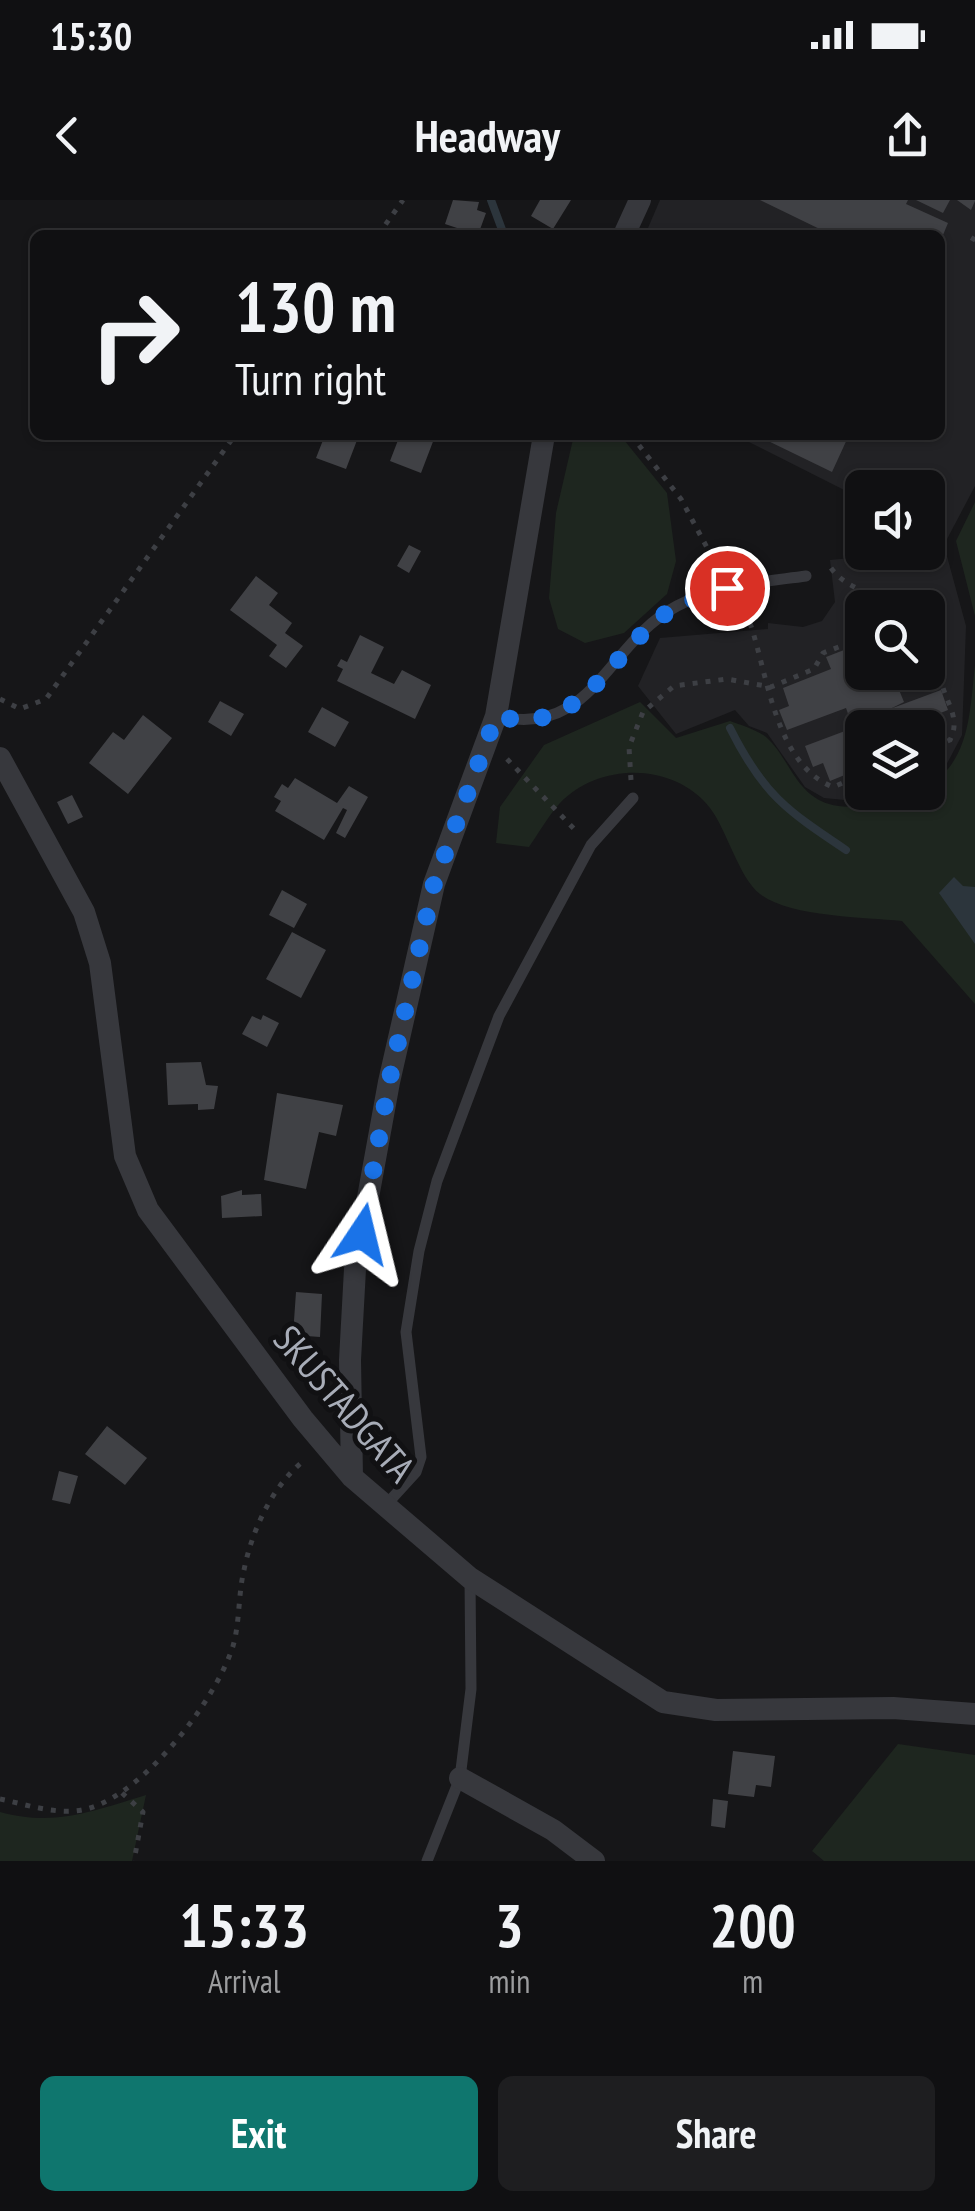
<!DOCTYPE html>
<style>
:root{--surface:#101012;--page:#1e1e20;--text:#f1f3f6;--muted:#9c9d9f;--line:#303032;--accent:#0f766e}
body{margin:0;font-family:"PT Sans Narrow",sans-serif;background:var(--page);color:var(--text);height:100vh;display:flex;flex-direction:column;font-size:38px;white-space:nowrap}
*{box-sizing:border-box;margin:0}
p{font-size:32px;color:var(--muted)}
.icon{flex:none;width:55px;height:55px;fill:none;stroke:currentColor;stroke-width:2;stroke-linecap:round;stroke-linejoin:round}
.map{position:relative;height:1661px;overflow:hidden}
.drawer{display:flex;flex-direction:column;background:var(--surface);flex:1}
.drawer>*{flex:none}
.hud{position:absolute;left:30px;top:30px;width:915px;height:210px;border-radius:15px;box-shadow:0 2px 8px #0004,0 0 0 2px var(--line);background:#101012;color:var(--text);overflow:hidden}
.buttons{position:absolute;left:845px;top:270px;display:grid;gap:20px}
.buttons a{display:grid;place-items:center;width:100px;height:100px;border-radius:15px;background:var(--surface);box-shadow:0 2px 8px #0004,0 0 0 2px var(--line);font-size:50px}
.pin{position:absolute;display:grid;place-items:center;width:85px;height:85px;color:#fff;margin:-42px;border:5px solid #fff;border-radius:50%;box-shadow:0 2px 10px #0007}
.me{position:absolute;width:110px;margin:-55px;rotate:10deg;stroke-linejoin:round;filter:drop-shadow(0 0 8px #0008)}
.turn{display:flex;align-items:center;gap:35px;height:210px;padding:0 40px;font-size:45px}
.turn .icon{width:130px;height:130px;stroke-width:2.5}
.turn b{display:block;font-size:70px;line-height:85px}
.eta{display:flex;justify-content:space-evenly;align-items:center;height:170px;text-align:center}
.eta b{font-size:60px;font-weight:700;line-height:70px}
.cta{display:flex;gap:20px;margin-top:auto;padding:20px 40px}
.cta a{flex:1;height:115px;border-radius:15px;background:var(--accent);color:#fff;font-size:40px;font-weight:700;line-height:115px;text-align:center}
.cta a+a{background:var(--page);color:var(--text)}
.status{display:flex;justify-content:space-between;align-items:center;height:70px;padding:0 50px;background:var(--surface);direction:ltr}
.status svg{height:28px;fill:currentColor}
header{display:flex;justify-content:space-between;align-items:center;height:130px;padding:0 40px;background:var(--surface);font-size:45px;font-weight:700}
.map>svg:first-child{display:block}
.built{fill:#222225;fill-rule:evenodd}
.green{fill:#1e261f}
.water{fill:#2c353c}
.lines{fill:none;stroke-linecap:round;stroke-linejoin:round}
.stream{stroke:#2c353c;stroke-width:8}
.building{fill:#404145}
.path{stroke:#3d3f44;stroke-width:5;stroke-dasharray:5 8;stroke-linecap:butt}
.service{stroke:#37383d;stroke-width:11}
.minor{stroke:#37383d;stroke-width:22}
.route{stroke:#1a73e8;stroke-width:18;stroke-dasharray:0 32.4}
.labels{text-anchor:middle;stroke-width:10;stroke-linejoin:round;paint-order:stroke}
.street-label{font-size:38px;fill:#a8adb8;stroke:#111113}
</style>
<div class="status"><b>15:30</b><svg viewBox="0 0 49 12"><path d="M0 12V9h3v3zM5 12V6h3v6zM10 12V3h3v9zM15 12V0h3v12zM26 1h20v11H26zM47 4h2v5h-2z"/></svg></div>
<header><svg class="icon" aria-label="back" viewBox="0 0 24 24"><path d="M15 5l-7 7 7 7"/></svg>Headway<svg class="icon" aria-label="share" viewBox="0 0 24 24"><path d="M12 15V3M7 8l5-5 5 5M5 13v7h14v-7"/></svg></header>
<div class="map">
<svg width="975" height="1661" viewBox="0 0 975 1661">
<rect width="100%" height="100%" fill="#161618"/>
<path class="built" d="M 660,0 L 975,0 L 975,286 L 946,341 L 928,332 L 928,288 L 862,288 L 862,299 L 735,235 L 940,235 L 940,35 L 645,35 Z
M 945,349 L 966,426 L 962,535 L 941,575 L 928,582 L 928,528 L 862,528 L 862,592 L 906,593 L 845,600 L 824,598 L 805,587 L 767,533 L 749,526 L 735,510 L 676,534 L 638,486 L 660,438 L 768,429 L 768,423 L 803,427 L 822,421 L 835,402 L 830,360 ZM 862,408 L 928,408 L 928,472 L 862,472 Z"/>
<path class="green" d="M 574,235 L 620,235 L 667,293 L 676,361 L 667,394 L 624,433 L 585,443 L 558,429 L 549,398 L 556,313 Z
M 975,302 L 975,416 L 956,341 Z
M 975,465 L 975,804 L 902,721 C 864,717 789,717 760,694 C 739,678 727,630 710,608 C 674,562 600,562 560,603 C 548,616 539,633 529,647 L 496,643 L 500,607 L 544,545 L 640,502 L 676,538 L 730,521 C 741,525 757,530 766,537 C 789,557 795,594 829,604 C 861,614 897,593 928,592 L 928,585 C 971,562 970,507 975,465 Z
M 898,1544 L 975,1555 L 975,1661 L 824,1661 L 812,1651 Z
M 146,1595 L 132,1661 L 0,1661 L 0,1612 C 55,1627 93,1611 146,1595 Z"/>
<path class="water" d="M 954,677 L 963,686 L 975,687 L 975,744 L 939,693 Z"/>
<g class="lines">
<path class="stream" d="M 491,0 L 504,35
M 730,528 C 763,594 786,610 846,650"/>
</g>
<path class="building" d="M 453,0 L 479,2 L 477,10 L 486,13 L 478,35 L 445,24 Z
M 540,0 L 571,0 L 553,29 L 531,16 Z
M 760,0 L 908,0 L 906,4 L 948,23 L 943,35 L 832,35 Z
M 916,0 L 950,0 L 943,13 Z
M 957,0 L 975,0 L 975,1 L 971,10 Z
M 325,235 L 359,235 L 346,269 L 316,258 Z
M 400,235 L 434,239 L 421,273 L 390,261 Z
M 756,235 L 849,235 L 832,272 Z
M 409,345 L 421,351 L 409,373 L 397,366 Z
M 256,376 L 278,393 L 269,405 L 292,423 L 285,433 L 303,446 L 286,468 L 269,456 L 277,445 L 230,410 Z
M 360,435 L 384,447 L 371,473 L 394,484 L 402,470 L 431,485 L 415,519 L 337,481 L 343,469 L 337,466 L 341,459 L 347,462 Z
M 931,441 L 939,461 L 928,465 L 928,442 Z
M 862,443 L 862,472 L 908,472 L 874,486 L 895,480 L 904,502 L 890,509 L 941,490 L 948,510 L 938,514 L 945,531 L 928,538 L 928,528 L 862,528 L 862,568 L 830,581 L 823,563 L 813,567 L 805,546 L 853,528 L 846,508 L 787,530 L 779,510 L 789,506 L 783,488 L 831,469 L 826,457 Z
M 220,501 L 244,514 L 231,536 L 208,522 Z
M 322,507 L 349,522 L 335,547 L 308,532 Z
M 143,515 L 172,538 L 128,594 L 89,563 L 113,532 L 124,540 Z
M 295,578 L 337,603 L 349,586 L 368,597 L 345,638 L 336,633 L 347,610 L 343,608 L 324,640 L 275,611 L 281,601 L 274,597 L 282,584 L 288,588 Z
M 72,595 L 83,617 L 68,624 L 57,602 Z
M 282,690 L 307,704 L 294,728 L 269,715 Z
M 292,732 L 326,750 L 301,798 L 266,779 Z
M 263,815 L 279,823 L 267,847 L 242,834 L 252,816 L 261,820 Z
M 201,862 L 206,885 L 218,886 L 214,909 L 198,910 L 198,904 L 168,905 L 166,863 Z
M 277,893 L 343,905 L 336,936 L 319,932 L 306,989 L 264,980 Z
M 242,990 L 242,995 L 261,994 L 262,1016 L 222,1018 L 221,996 Z
M 296,1092 L 322,1094 L 320,1137 L 293,1135 Z
M 107,1226 L 147,1258 L 125,1285 L 85,1254 Z
M 59,1271 L 78,1276 L 70,1304 L 52,1300 Z
M 733,1551 L 775,1556 L 771,1587 L 756,1585 L 754,1597 L 728,1594 Z
M 713,1599 L 728,1601 L 725,1628 L 711,1626 Z"/>
<g class="lines">
<path class="path" d="M 378,35 L 403,0
M 972,41 L 975,36
M 631,235 L 681,299 L 719,370
M 831,368 C 847,390 871,390 889,408
M 750,423 C 768,475 775,564 833,587 L 862,575
M 928,427 C 946,444 938,457 941,479 C 944,501 962,517 950,540 L 928,549
M 0,499 L 20,509 L 46,499 L 235,235
M 507,559 L 579,634
M 631,580 L 629,547 L 643,512 L 674,486 L 727,479 L 771,487 L 814,469 L 823,453 L 862,438
M 122,1593 L 143,1612 L 134,1661
M 0,1599 C 29,1605 61,1617 90,1608 C 146,1591 216,1500 233,1446 C 240,1422 238,1395 244,1370 C 252,1330 273,1284 306,1259"/>
<path class="service" d="M 496,516 C 594,539 606,443 677,406 C 716,385 763,382 806,376
M 385,1306 L 416,1272 L 421,1257 L 406,1132 L 419,1051 L 437,981 L 499,816 L 591,645 L 633,598
M 427,1661 L 460,1578 L 471,1489 L 470,1378"/>
<path class="minor" d="M 624,35 L 640,0
M 0,558 L 84,712 L 100,763 L 125,956 L 148,1010 L 303,1219 L 352,1277 L 470,1378 L 663,1502 L 716,1510 L 893,1508 L 975,1514
M 352,1277 L 350,1160 L 355,1069 L 389,882 L 434,684 L 496,516 L 544,235
M 460,1578 L 553,1630 L 594,1661"/>
</g>
<g class="lines">
<path class="route" d="M 362,1034 L 389,882 L 434,684 L 496,516 C 578,536 603,466 657,420 C 677,403 703,396 727,388"/>
</g>
<g class="labels">
<g class="street-label">
<text transform="translate(344 1204) rotate(49)" y="13">SKUSTADGATA</text>
</g>
</g>
</svg>
<div class="buttons">
<a><svg class="icon" aria-label="sound" viewBox="0 0 24 24"><path d="M4 9h4l5-4v14l-5-4H4zM17 9q2 3 0 6"/></svg></a>
<a><svg class="icon" aria-label="search" viewBox="0 0 24 24"><circle cx="10" cy="10" r="6"/><path d="M15 15l6 6"/></svg></a>
<a><svg class="icon" aria-label="layers" viewBox="0 0 24 24"><path d="M12 4l9 5-9 5-9-5zM3 14l9 5 9-5"/></svg></a>
</div>
<div class="pin" style="left:727px;top:388px;background:#d93025"><svg class="icon" aria-label="arrive" viewBox="0 0 24 24"><path d="M6 21V4h12l-3 4 3 4H6"/></svg></div>
<svg class="me" style="left:362px;top:1034px" viewBox="-20 -20 40 40"><path d="M0-17L14 15 0 8-14 15z" fill="#1a73e8" stroke="#fff" stroke-width="4"/></svg>
<div class="hud">
<div class="turn"><svg class="icon" aria-label="right" viewBox="0 0 24 24"><path d="M7 20v-9h11M14 6l5 5-5 5"/></svg><div><b>130 m</b>Turn right</div></div>
</div>
</div>
<section class="drawer">
<div class="eta">
<div><b>15:33</b><p>Arrival</p></div>
<div><b>3</b><p>min</p></div>
<div><b>200</b><p>m</p></div>
</div>
<div class="cta"><a>Exit</a><a>Share</a></div>
</section>
